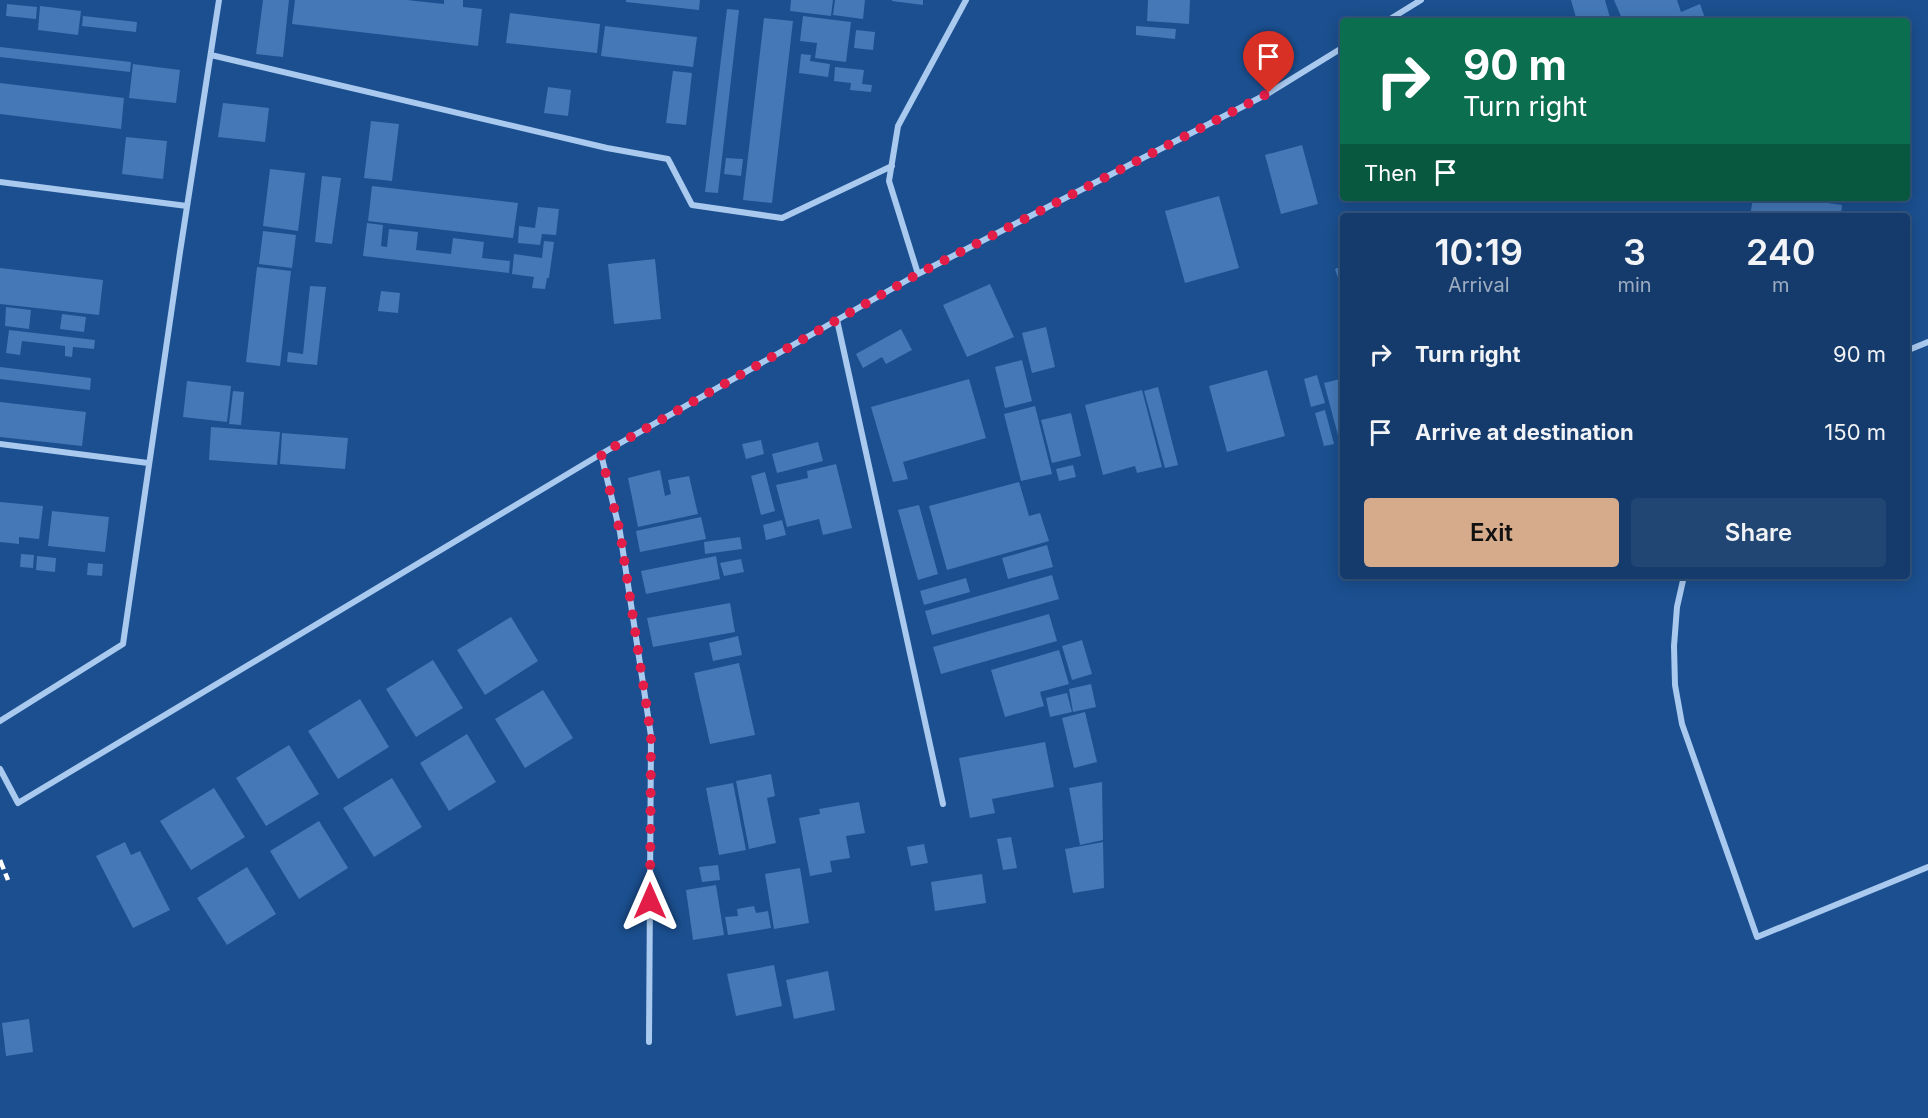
<!DOCTYPE html>
<style>
:root{--surface:#143b6b;--page:#214673;--text:#f1f3f6;--muted:#9dadc1;--line:#33557e;--accent:#d6ab8b}
body{margin:0;font-family:Inter,sans-serif;background:var(--page);color:var(--text);height:100vh;display:flex;flex-direction:column;font-size:22px;white-space:nowrap}
*{box-sizing:border-box;margin:0}
p{font-size:20px;color:var(--muted)}
.icon{flex:none;width:33px;height:33px;fill:none;stroke:currentColor;stroke-width:2;stroke-linecap:round;stroke-linejoin:round}
.map{position:relative;flex:1;overflow:hidden}
.drawer{position:absolute;left:1340px;top:213px;width:570px;height:366px;display:flex;flex-direction:column;background:var(--surface);border-radius:6px;box-shadow:0 3px 15px #0003,0 0 0 2px var(--line)}
.drawer>*{flex:none}
.guide{position:absolute;left:1340px;top:18px;width:570px;height:183px;border-radius:6px;box-shadow:0 3px 15px #0003,0 0 0 2px var(--line);background:#0b6e4f;color:#fff;overflow:hidden}
.pin{position:absolute;display:grid;place-items:center;width:51px;height:51px;color:#fff;margin:-62px -26px;border-radius:50% 50% 50% 0;rotate:-45deg;box-shadow:0 0 6px #0007}
.pin .icon{rotate:45deg}
.me{position:absolute;width:66px;margin:-33px;rotate:0deg;stroke-linejoin:round;filter:drop-shadow(0 0 4px #0008)}
.turn{display:flex;align-items:center;gap:21px;height:126px;padding:0 24px;font-size:27px}
.turn .icon{width:78px;height:78px;stroke-width:2.5}
.turn b{display:block;font-size:42px;line-height:51px}
.then{display:flex;align-items:center;height:57px;padding:0 24px;background:#0003;gap:12px;font-size:22px}
.eta{display:flex;justify-content:space-evenly;align-items:center;height:102px;text-align:center}
.eta b{font-size:36px;font-weight:600;line-height:42px}
.action{display:flex;gap:12px;margin-top:auto;padding:12px 24px}
.action a{flex:1;height:69px;border-radius:6px;background:var(--accent);color:#111;font-size:24px;font-weight:600;line-height:69px;text-align:center}
.action a+a{background:var(--page);color:var(--text)}
ul{padding:0;list-style:none}
li{display:flex;align-items:center;gap:18px;height:78px;padding:0 24px}
li div{flex:1}
li b{display:block;font-size:22px}
li em{font-style:normal}
.map>svg:first-child{display:block}
.building{fill:#4478b7}
.lines{fill:none;stroke-linecap:round;stroke-linejoin:round}
.street{stroke:#a9c9ee;stroke-width:6}
.rail{stroke:#fff;stroke-width:4.5;stroke-dasharray:10 4.5;stroke-linecap:butt}
.route{stroke:#e11d48;stroke-width:10;stroke-dasharray:0 18}
</style>
<div class="map">
<svg width="1928" height="1118" viewBox="0 0 1928 1118">
<rect width="100%" height="100%" fill="#1b4f8f"/>
<path class="building" d="M 263,0 L 289,0 L 283,57 L 256,54 Z
M 295,0 L 407,0 L 444,4 L 444,0 L 463,0 L 463,7 L 482,9 L 478,46 L 292,24 Z
M 626,0 L 700,0 L 699,10 L 626,2 Z
M 791,0 L 833,0 L 831,16 L 790,11 Z
M 835,0 L 865,0 L 863,19 L 833,15 Z
M 892,0 L 923,0 L 923,5 L 892,1 Z
M 1148,0 L 1190,0 L 1189,24 L 1147,21 Z
M 1571,0 L 1605,0 L 1611,21 L 1577,21 Z
M 1614,0 L 1677,0 L 1681,12 L 1700,4 L 1706,21 L 1623,21 Z
M 7,4 L 37,7 L 36,19 L 6,16 Z
M 40,6 L 81,11 L 78,35 L 38,30 Z
M 727,9 L 739,10 L 718,193 L 705,192 Z
M 510,13 L 600,24 L 597,53 L 506,43 Z
M 83,16 L 137,22 L 136,32 L 82,26 Z
M 803,16 L 851,22 L 846,62 L 815,58 L 817,43 L 800,41 Z
M 764,18 L 793,21 L 772,203 L 743,200 Z
M 605,26 L 697,37 L 693,67 L 601,56 Z
M 1136,26 L 1176,29 L 1175,39 L 1136,35 Z
M 856,30 L 875,32 L 873,50 L 854,48 Z
M 0,47 L 131,62 L 130,72 L 0,57 Z
M 801,54 L 811,55 L 810,61 L 830,64 L 828,77 L 799,73 Z
M 133,64 L 180,70 L 176,103 L 129,98 Z
M 835,67 L 864,70 L 862,84 L 872,85 L 871,92 L 850,90 L 851,83 L 834,81 Z
M 673,71 L 692,73 L 686,125 L 666,123 Z
M 0,83 L 124,98 L 121,129 L 0,114 Z
M 548,87 L 571,90 L 568,116 L 544,113 Z
M 223,103 L 269,108 L 265,142 L 218,137 Z
M 371,121 L 399,124 L 392,181 L 364,178 Z
M 126,137 L 167,141 L 163,179 L 122,174 Z
M 1302,145 L 1318,204 L 1281,214 L 1265,155 Z
M 726,158 L 743,159 L 741,176 L 724,174 Z
M 270,169 L 305,173 L 298,231 L 263,226 Z
M 322,176 L 341,178 L 332,244 L 315,242 Z
M 372,186 L 518,203 L 513,238 L 368,221 Z
M 1219,196 L 1239,268 L 1185,283 L 1165,211 Z
M 1753,198 L 1792,198 L 1842,205 L 1841,216 L 1750,216 Z
M 538,207 L 559,209 L 556,235 L 542,234 L 540,245 L 518,243 L 519,226 L 535,228 Z
M 367,223 L 383,225 L 381,246 L 387,247 L 389,229 L 418,232 L 416,250 L 451,254 L 453,238 L 484,242 L 482,258 L 510,261 L 509,273 L 363,256 Z
M 263,231 L 296,235 L 292,268 L 259,264 Z
M 544,241 L 554,242 L 549,278 L 547,278 L 545,289 L 532,288 L 534,277 L 512,274 L 514,254 L 542,258 Z
M 655,259 L 661,319 L 614,324 L 608,264 Z
M 1342,266 L 1342,290 L 1335,269 Z
M 257,267 L 291,271 L 280,366 L 246,362 Z
M 0,268 L 103,280 L 99,315 L 0,304 Z
M 990,284 L 1014,337 L 967,357 L 943,305 Z
M 310,286 L 326,287 L 317,365 L 287,362 L 288,352 L 303,354 Z
M 381,291 L 400,293 L 398,313 L 378,311 Z
M 6,307 L 31,310 L 29,329 L 5,326 Z
M 62,314 L 86,317 L 84,332 L 60,329 Z
M 1046,327 L 1055,367 L 1032,373 L 1022,333 Z
M 901,329 L 912,350 L 886,364 L 882,357 L 863,368 L 856,354 Z
M 9,330 L 95,340 L 94,349 L 73,347 L 72,357 L 65,356 L 65,346 L 22,341 L 20,355 L 6,353 Z
M 1022,360 L 1032,401 L 1005,408 L 995,367 Z
M 0,367 L 91,378 L 90,390 L 0,379 Z
M 1267,370 L 1285,436 L 1227,452 L 1209,386 Z
M 1317,375 L 1325,403 L 1311,407 L 1304,379 Z
M 969,379 L 986,438 L 903,462 L 908,479 L 893,482 L 871,407 Z
M 1340,379 L 1342,389 L 1342,437 L 1339,439 L 1324,383 Z
M 187,381 L 231,386 L 227,422 L 183,417 Z
M 1158,387 L 1178,465 L 1165,468 L 1144,391 Z
M 1142,390 L 1162,467 L 1137,473 L 1135,466 L 1103,475 L 1085,405 Z
M 233,391 L 244,392 L 241,425 L 229,424 Z
M 0,402 L 86,412 L 82,446 L 0,437 Z
M 1035,406 L 1052,474 L 1021,481 L 1004,414 Z
M 1325,410 L 1334,444 L 1324,446 L 1315,413 Z
M 1071,413 L 1081,456 L 1052,463 L 1041,420 Z
M 211,427 L 280,432 L 277,465 L 209,460 Z
M 282,433 L 348,438 L 345,469 L 280,464 Z
M 761,440 L 764,454 L 746,459 L 742,444 Z
M 818,442 L 823,461 L 777,473 L 772,454 Z
M 836,464 L 852,528 L 823,535 L 819,519 L 787,527 L 776,485 L 808,478 L 807,471 Z
M 1073,465 L 1076,477 L 1059,481 L 1056,469 Z
M 660,470 L 665,496 L 671,494 L 668,480 L 689,476 L 698,514 L 638,527 L 628,478 Z
M 765,472 L 775,511 L 761,515 L 751,476 Z
M 1019,482 L 1029,516 L 1040,513 L 1049,541 L 947,570 L 929,506 Z
M 0,502 L 43,506 L 39,539 L 19,537 L 19,544 L 0,542 Z
M 919,505 L 938,574 L 918,580 L 898,510 Z
M 52,511 L 109,517 L 105,552 L 48,546 Z
M 701,517 L 706,539 L 640,552 L 636,531 Z
M 782,520 L 786,535 L 766,540 L 763,525 Z
M 740,537 L 742,549 L 705,554 L 704,542 Z
M 1047,545 L 1053,567 L 1008,579 L 1002,558 Z
M 21,554 L 34,555 L 33,568 L 20,567 Z
M 37,556 L 56,558 L 55,572 L 36,570 Z
M 716,556 L 720,579 L 646,594 L 641,571 Z
M 741,559 L 744,572 L 724,576 L 720,563 Z
M 88,563 L 103,564 L 102,576 L 87,575 Z
M 1052,575 L 1059,599 L 932,635 L 925,611 Z
M 966,578 L 970,592 L 924,605 L 920,591 Z
M 730,603 L 735,632 L 653,647 L 647,618 Z
M 1049,614 L 1057,641 L 941,674 L 933,647 Z
M 511,617 L 538,661 L 485,695 L 457,650 Z
M 738,636 L 742,655 L 713,661 L 709,643 Z
M 1082,640 L 1092,674 L 1072,680 L 1062,646 Z
M 1059,650 L 1069,684 L 1040,692 L 1044,706 L 1005,717 L 991,670 Z
M 433,660 L 463,708 L 416,737 L 386,689 Z
M 739,663 L 755,735 L 710,744 L 694,673 Z
M 1091,684 L 1096,707 L 1073,712 L 1069,689 Z
M 543,690 L 573,738 L 525,768 L 495,719 Z
M 1067,693 L 1072,712 L 1050,717 L 1046,698 Z
M 360,699 L 389,747 L 338,779 L 308,731 Z
M 1085,712 L 1097,762 L 1074,768 L 1062,718 Z
M 467,734 L 496,782 L 449,811 L 420,763 Z
M 1045,742 L 1054,787 L 992,799 L 995,813 L 970,818 L 959,758 Z
M 289,745 L 319,794 L 266,826 L 236,778 Z
M 771,774 L 775,796 L 767,798 L 776,843 L 749,849 L 736,781 Z
M 392,778 L 422,827 L 374,857 L 343,808 Z
M 1102,782 L 1103,840 L 1080,845 L 1069,788 Z
M 733,783 L 746,850 L 719,855 L 706,788 Z
M 214,788 L 245,837 L 191,870 L 160,821 Z
M 859,802 L 865,833 L 846,836 L 850,858 L 830,861 L 832,872 L 810,876 L 799,818 L 820,814 L 819,809 Z
M 319,821 L 348,868 L 299,899 L 270,851 Z
M 1011,837 L 1017,868 L 1003,870 L 997,839 Z
M 125,842 L 131,855 L 140,851 L 170,910 L 133,928 L 96,856 Z
M 1103,842 L 1104,888 L 1073,893 L 1065,849 Z
M 924,844 L 928,863 L 911,866 L 907,847 Z
M 718,865 L 720,880 L 702,882 L 699,867 Z
M 247,867 L 276,914 L 227,945 L 197,898 Z
M 800,868 L 809,923 L 774,929 L 765,874 Z
M 982,874 L 986,903 L 935,911 L 931,882 Z
M 716,885 L 724,935 L 693,940 L 686,890 Z
M 754,906 L 756,913 L 768,911 L 771,928 L 728,935 L 725,917 L 738,916 L 737,909 Z
M 774,965 L 782,1006 L 736,1016 L 727,974 Z
M 828,971 L 835,1010 L 794,1019 L 786,980 Z
M 29,1019 L 33,1052 L 6,1056 L 2,1023 Z"/>
<g class="lines">
<path class="street" d="M 1387,21 L 1421,0
M 211,55 L 607,148 L 668,159 L 692,205 L 782,218 L 892,166
M 0,182 L 187,206
M 918,274 L 889,181 L 898,126 L 966,0
M 837,320 L 943,804
M 1906,351 L 1928,342
M 0,444 L 148,463
M 601,454 L 620,532 L 651,736 L 649,1042
M 1684,576 L 1677,607 L 1674,646 L 1675,685 L 1682,724 L 1757,937 L 1928,867
M 0,721 L 123,644 L 180,252 L 219,0
M 0,769 L 18,803 L 601,454 L 837,320 L 918,274 L 1269,93 L 1342,48"/>
<path class="rail" d="M 0,860 L 8,880"/>
</g>
<g class="lines">
<path class="route" d="M 650,901 L 651,736 L 620,532 L 601,454 L 918,274 L 1269,93"/>
</g>
</svg>
<div class="pin" style="left:1269px;top:93px;background:#d93025"><svg class="icon" aria-label="arrive" viewBox="0 0 24 24"><path d="M6 21V4h12l-3 4 3 4H6"/></svg></div>
<svg class="me" style="left:650px;top:901px" viewBox="-20 -20 40 40"><path d="M0-17L14 15 0 8-14 15z" fill="#e11d48" stroke="#fff" stroke-width="4"/></svg>
<div class="guide">
<div class="turn"><svg class="icon" aria-label="right" viewBox="0 0 24 24"><path d="M7 20v-9h11M14 6l5 5-5 5"/></svg><div><b>90 m</b>Turn right</div></div>
<div class="then">Then<svg class="icon" aria-label="arrive" viewBox="0 0 24 24"><path d="M6 21V4h12l-3 4 3 4H6"/></svg></div>
</div>
<section class="drawer">
<div class="eta">
<div><b>10:19</b><p>Arrival</p></div>
<div><b>3</b><p>min</p></div>
<div><b>240</b><p>m</p></div>
</div>
<ul>
<li><svg class="icon" aria-label="right" viewBox="0 0 24 24"><path d="M7 20v-9h11M14 6l5 5-5 5"/></svg><div><b>Turn right</b></div><em>90 m</em></li>
<li><svg class="icon" aria-label="arrive" viewBox="0 0 24 24"><path d="M6 21V4h12l-3 4 3 4H6"/></svg><div><b>Arrive at destination</b></div><em>150 m</em></li>
</ul>
<div class="action"><a>Exit</a><a>Share</a></div>
</section>
</div>
